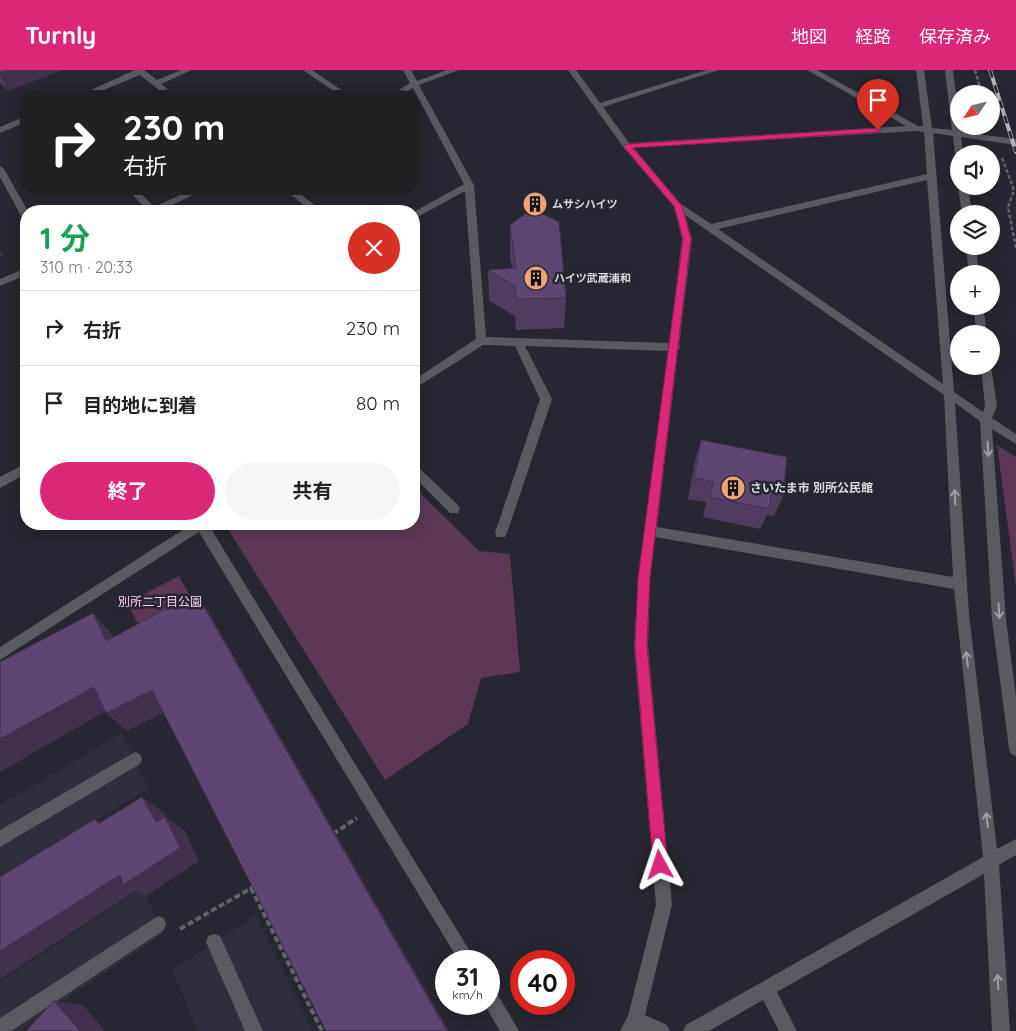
<!DOCTYPE html>
<html lang="ja">
<meta charset="utf-8">
<style>
:root{--surface:#fff;--page:#f6f6f6;--text:#222;--muted:#767676;--line:#e0e0e0;--accent:#db2777}
body{margin:0;font-family:Quicksand,"Noto Sans JP",sans-serif;background:var(--page);color:var(--text);height:100vh;display:flex;flex-direction:column;font-size:19px;white-space:nowrap}
*{box-sizing:border-box;margin:0}
p{font-size:16px;color:var(--muted)}
.icon{flex:none;width:28px;height:28px;fill:none;stroke:currentColor;stroke-width:2;stroke-linecap:round;stroke-linejoin:round}
.map{position:relative;flex:1;overflow:hidden}
.sheet{position:absolute;left:20px;top:135px;width:400px;height:325px;display:flex;flex-direction:column;background:var(--surface);border-radius:20px;box-shadow:0 2px 12px #0003}
.sheet>*{flex:none}
.guide{position:absolute;left:20px;top:20px;width:400px;height:105px;border-radius:20px;box-shadow:0 2px 12px #0003;background:#202124;color:#fff;overflow:hidden}
.needle{width:32px;rotate:235deg}
.controls{position:absolute;left:950px;top:15px;display:grid;gap:10px}
.controls a{display:grid;place-items:center;width:50px;height:50px;border-radius:50%;background:var(--surface);box-shadow:0 2px 12px #0003;font-size:25px}
.speed{position:absolute;left:435px;top:880px;display:flex;gap:10px;font-size:25px;font-weight:700;text-align:center}
.speed>*{display:grid;place-content:center;width:65px;height:65px;border-radius:50%;background:var(--surface);box-shadow:0 2px 12px #0003;line-height:1}
.speed small{font-size:12px;font-weight:400}
.speed .limit{border:8px solid #d22;background:#fff;color:#111}
.pin{position:absolute;display:grid;place-items:center;width:42px;height:42px;color:#fff;margin:-51px -21px;border-radius:50% 50% 50% 0;rotate:-45deg;box-shadow:0 0 5px #0007}
.pin .icon{rotate:45deg}
.me{position:absolute;width:55px;margin:-28px;rotate:355deg;stroke-linejoin:round;filter:drop-shadow(0 0 4px #0008)}
.turn{display:flex;align-items:center;gap:18px;height:105px;padding:0 20px;font-size:22px}
.turn .icon{width:65px;height:65px;stroke-width:2.5}
.turn b{display:block;font-size:35px;line-height:42px}
.round{display:grid;place-items:center;flex:none;width:52px;height:52px;border-radius:26px;background:var(--page)}
.head{display:flex;align-items:center;justify-content:space-between;height:85px;padding:0 20px}
h1{font-size:30px;font-weight:700;line-height:38px;color:#1e9e55}
.button{display:flex;gap:10px;margin-top:auto;padding:10px 20px}
.button a{flex:1;height:58px;border-radius:30px;background:var(--accent);color:#fff;font-size:20px;font-weight:700;line-height:58px;text-align:center}
.button a+a{background:var(--page);color:var(--text)}
ul{padding:0;list-style:none}
li{display:flex;align-items:center;gap:15px;height:75px;padding:0 20px;border-top:1px solid var(--line)}
li div{flex:1}
li b{display:block;font-size:19px}
li em{font-style:normal}
header{display:flex;align-items:center;gap:30px;box-sizing:border-box;height:70px;padding:0 25px;background:var(--accent);color:#fff}
header strong{font-size:24px}
nav{display:flex;gap:28px;margin-inline-start:auto;font-size:18px}
.map>svg:first-child{display:block}
.built{fill:#2e2e3d}
.green{fill:#5d3756}
.lines{fill:none;stroke-linecap:round;stroke-linejoin:round}
.path-far1{stroke:#62626b;stroke-width:2.5;stroke-dasharray:4 2;stroke-linecap:butt}
.path{stroke:#62626b;stroke-width:4;stroke-dasharray:6 3;stroke-linecap:butt}
.minor{fill:#585b5f;fill-rule:evenodd}
.rail-casing{stroke:#b4b4bc;stroke-width:4}
.rail{stroke:#262730;stroke-width:2.5;stroke-dasharray:8;stroke-linecap:butt}
.wall{fill:#503c61}
.shaded-wall{fill:#41314f}
.building{fill:#5d4671;stroke:#41314f}
.oneway{stroke:#9fa0a6}
.route{fill:#db2777;stroke:#8e194d}
.labels{text-anchor:middle;stroke-width:5;stroke-linejoin:round;paint-order:stroke}
.far-poi-label{font-size:11px;font-weight:bold;fill:#d9d9e0;stroke:#262730;text-anchor:start}
.poi-label{font-size:12px;font-weight:bold;fill:#d9d9e0;stroke:#262730;text-anchor:start}
.park-label{font-size:12px;fill:#fad0f0;stroke:#262730}
</style>
<header>
<strong>Turnly</strong>
<nav><a>地図</a><a>経路</a><a>保存済み</a></nav>
</header>
<div class="map">
<svg width="1016" height="961" viewBox="0 0 1016 961">
<rect width="100%" height="100%" fill="#262730"/>
<path class="built" d="M 122,663 L 149,718 L 0,810 L 0,735 Z
M 143,818 L 163,864 L 18,961 L 0,961 L 0,911 Z
M 256,845 L 312,961 L 198,961 L 172,900 Z"/>
<path class="green" d="M 997,375 L 1016,387 L 1016,517 Z
M 414,417 L 479,481 L 510,484 L 520,602 L 481,608 L 468,654 L 385,710 L 226,456 L 229,454 L 414,454 Z
M 179,506 L 193,532 L 141,559 L 127,533 Z"/>
<g class="lines">
<path class="path-far1" d="M 975,0 L 982,24
M 1002,88 L 1014,120 L 1008,137 L 1016,178"/>
<path class="path" d="M 333,764 L 357,748
M 251,818 L 322,961
M 180,859 L 255,816"/>
<path class="minor" d="M 135,0 L 144,0 L 157,10 L 181,0 L 192,0 L 161,14 L 176,26 L 167,26 L 140,5 L 89,26 L 78,26 Z
M 303,0 L 312,0 L 350,26 L 341,26 Z
M 403,0 L 411,0 L 417,11 L 447,0 L 459,0 L 419,15 L 474,115 L 486,267 L 669,273 L 682,169 L 674,137 L 624,78 L 568,0 L 576,0 L 600,33 L 707,0 L 719,0 L 603,37 L 629,73 L 906,56 L 807,0 L 817,0 L 918,56 L 923,56 L 916,0 L 924,0 L 932,58 L 952,60 L 945,0 L 953,0 L 961,62 L 1016,69 L 1016,75 L 961,67 L 963,84 L 959,84 L 959,87 L 955,84 L 953,66 L 933,63 L 954,322 L 983,342 L 985,336 L 981,296 L 991,296 L 997,336 L 992,348 L 1016,364 L 1016,374 L 992,359 L 1006,549 L 1016,626 L 1016,686 L 1011,684 L 1009,679 L 992,549 L 980,351 L 955,333 L 969,544 L 997,779 L 1016,769 L 1016,785 L 999,795 L 1010,961 L 992,961 L 984,804 L 777,922 L 797,961 L 779,961 L 763,930 L 709,961 L 683,961 L 686,955 L 983,787 L 954,519 L 655,467 L 650,508 L 648,576 L 672,835 L 645,945 L 667,955 L 670,961 L 620,961 L 628,946 L 656,835 L 634,576 L 638,508 L 668,281 L 525,276 L 552,329 L 507,463 L 505,467 L 497,467 L 495,463 L 540,329 L 515,276 L 483,275 L 414,319 L 414,310 L 476,269 L 465,121 L 414,149 L 414,142 L 464,114 L 413,18 L 399,26 L 389,26 L 410,13 ZM 916,61 L 924,62 L 927,104 L 711,154 L 681,134 L 634,78 ZM 927,110 L 943,314 L 718,159 ZM 685,145 L 944,325 L 953,507 L 657,457 L 678,280 L 680,277 L 679,275 L 692,169 Z
M 26,46 L 26,52 L 0,63 L 0,57 Z
M 0,96 L 4,99 L 28,141 L 26,141 L 26,149 L 21,146 L 0,107 Z
M 958,116 L 968,116 L 972,144 L 962,144 Z
M 127,119 L 137,119 L 154,137 L 193,119 L 205,119 L 160,141 L 148,141 Z
M 284,119 L 294,119 L 322,141 L 311,141 Z
M 966,176 L 976,176 L 979,204 L 969,204 Z
M 26,198 L 26,205 L 0,216 L 0,209 Z
M 973,236 L 983,236 L 987,264 L 977,264 Z
M 26,393 L 26,404 L 0,418 L 0,407 Z
M 414,395 L 418,397 L 458,435 L 460,439 L 458,443 L 450,443 L 414,407 Z
M 192,454 L 208,454 L 476,891 L 459,891 L 199,462 L 0,590 L 0,577 Z
M 135,682 L 140,684 L 142,689 L 140,694 L 0,777 L 0,760 Z
M 158,846 L 164,848 L 166,854 L 164,860 L 11,961 L 0,961 L 0,948 Z
M 214,864 L 220,866 L 263,961 L 245,961 L 206,872 L 208,866 Z
M 489,918 L 495,920 L 519,961 L 500,961 L 484,934 L 489,934 Z"/>
<defs>
<path id="rail" d="M 990,0 L 1016,82"/>
</defs>
<use href="#rail" class="rail-casing"/>
<use href="#rail" class="rail"/>
</g>
<path class="wall" d="M 0,0 L 8,21 L 0,13 Z
M 510,155 L 566,228 L 564,258 L 516,260 L 515,246 L 489,231 L 488,200 L 512,199 L 510,186 Z
M 701,370 L 783,426 L 774,446 L 767,445 L 760,459 L 703,447 L 706,432 L 688,429 L 695,391 Z"/>
<path class="shaded-wall" d="M 9,0 L 63,0 L 8,21 L 0,5 L 0,3 Z
M 0,180 L 4,186 L 0,187 Z
M 196,523 L 211,546 L 449,961 L 447,961 Z
M 93,543 L 113,565 L 127,592 L 106,571 Z
M 94,617 L 115,636 L 0,702 L 0,669 Z
M 152,620 L 171,639 L 127,661 L 106,643 Z
M 142,727 L 163,742 L 166,747 L 185,761 L 199,791 L 146,826 L 136,821 L 0,909 L 0,881 L 156,752 Z
M 95,749 L 119,763 L 98,754 Z
M 54,931 L 83,935 L 105,961 L 80,961 Z"/>
<path class="building" d="M 0,0 L 9,0 L 0,3 Z
M 532,139 L 559,152 L 566,228 L 516,229 L 515,216 L 488,200 L 516,198 L 510,155 Z
M 701,370 L 787,387 L 783,426 L 771,424 L 770,439 L 710,427 L 713,412 L 694,408 Z
M 196,523 L 447,961 L 326,961 L 152,620 L 106,643 L 94,617 L 0,669 L 0,592 L 93,543 L 106,571 Z
M 142,727 L 156,752 L 165,747 L 180,778 L 123,815 L 120,805 L 0,881 L 0,807 L 95,749 L 98,754 Z
M 54,931 L 80,961 L 26,961 Z"/>
<defs><path id="oneway-shaft" d="M-6 0H5M1.5-3L5.5 0L1.5 3" fill="none" stroke-width="1.6" stroke-linecap="round" stroke-linejoin="round" transform="scale(1.25)"/></defs>
<g class="oneway">
<use href="#oneway-shaft" transform="translate(988 379) rotate(86)"/>
<use href="#oneway-shaft" transform="translate(955 427) rotate(-93)"/>
<use href="#oneway-shaft" transform="translate(999 541) rotate(86)"/>
<use href="#oneway-shaft" transform="translate(967 589) rotate(-97)"/>
<use href="#oneway-shaft" transform="translate(987 750) rotate(-97)"/>
<use href="#oneway-shaft" transform="translate(998 912) rotate(-93)"/>
</g>
<path class="route" d="M 878,58 L 880,59 L 880,62 L 633,78 L 682,136 L 691,169 L 650,508 L 647,576 L 668,795 L 665,800 L 660,802 L 656,800 L 653,795 L 635,576 L 638,508 L 683,169 L 674,136 L 623,76 L 627,74 Z"/>
<defs>
<symbol id="building-disc" viewBox="-11 -11 22 22"><circle r="9.5" fill="#efa378" stroke="#262730"/><path d="M-4-6H4V6H1V3H-1V6H-4ZM-2.5-4.3h1.7v1.8h-1.7ZM.8-4.3h1.7v1.8H.8ZM-2.5-1h1.7V.8h-1.7ZM.8-1h1.7V.8H.8Z" fill="#111"/></symbol>
</defs>
<g fill-rule="evenodd">
<use href="#building-disc" x="521" y="120" width="28" height="28"/>
<use href="#building-disc" x="522" y="194" width="28" height="28"/>
<use href="#building-disc" x="719" y="404" width="28" height="28"/>
</g>
<g class="labels">
<g class="far-poi-label">
<text x="552" y="138">ムサシハイツ</text>
<text x="554" y="212">ハイツ武蔵浦和</text>
</g>
<g class="poi-label">
<text x="750" y="422">さいたま市 別所公民館</text>
</g>
<g class="park-label">
<text x="160" y="536">別所二丁目公園</text>
</g>
</g>
</svg>
<div class="controls">
<a><svg class="needle" viewBox="-14 -14 28 28"><path d="M0-13l5 13h-10z" fill="#e53935"/><path d="M0 13l5-13h-10z" fill="#767676"/></svg></a>
<a><svg class="icon" aria-label="sound" viewBox="0 0 24 24"><path d="M4 9h4l5-4v14l-5-4H4zM17 9q2 3 0 6"/></svg></a>
<a><svg class="icon" aria-label="layers" viewBox="0 0 24 24"><path d="M12 4l9 5-9 5-9-5zM3 14l9 5 9-5"/></svg></a>
<a>+</a>
<a>−</a>
</div>
<div class="speed"><div>31<small>km/h</small></div><div class="limit">40</div></div>
<div class="pin" style="left:878px;top:60px;background:#d93025"><svg class="icon" aria-label="arrive" viewBox="0 0 24 24"><path d="M6 21V4h12l-3 4 3 4H6"/></svg></div>
<svg class="me" style="left:660px;top:795px" viewBox="-20 -20 40 40"><path d="M0-17L14 15 0 8-14 15z" fill="#db2777" stroke="#fff" stroke-width="4"/></svg>
<div class="guide">
<div class="turn"><svg class="icon" aria-label="right" viewBox="0 0 24 24"><path d="M7 20v-9h11M14 6l5 5-5 5"/></svg><div><b>230 m</b>右折</div></div>
</div>
<section class="sheet">
<div class="head"><div><h1>1 分</h1><p>310 m · 20:33</p></div><a class="round" style="background:#d93025;color:#fff"><svg class="icon" aria-label="close" viewBox="0 0 24 24"><path d="M6 6l12 12M18 6L6 18"/></svg></a></div>
<ul>
<li><svg class="icon" aria-label="right" viewBox="0 0 24 24"><path d="M7 20v-9h11M14 6l5 5-5 5"/></svg><div><b>右折</b></div><em>230 m</em></li>
<li><svg class="icon" aria-label="arrive" viewBox="0 0 24 24"><path d="M6 21V4h12l-3 4 3 4H6"/></svg><div><b>目的地に到着</b></div><em>80 m</em></li>
</ul>
<div class="button"><a>終了</a><a>共有</a></div>
</section>
</div>
